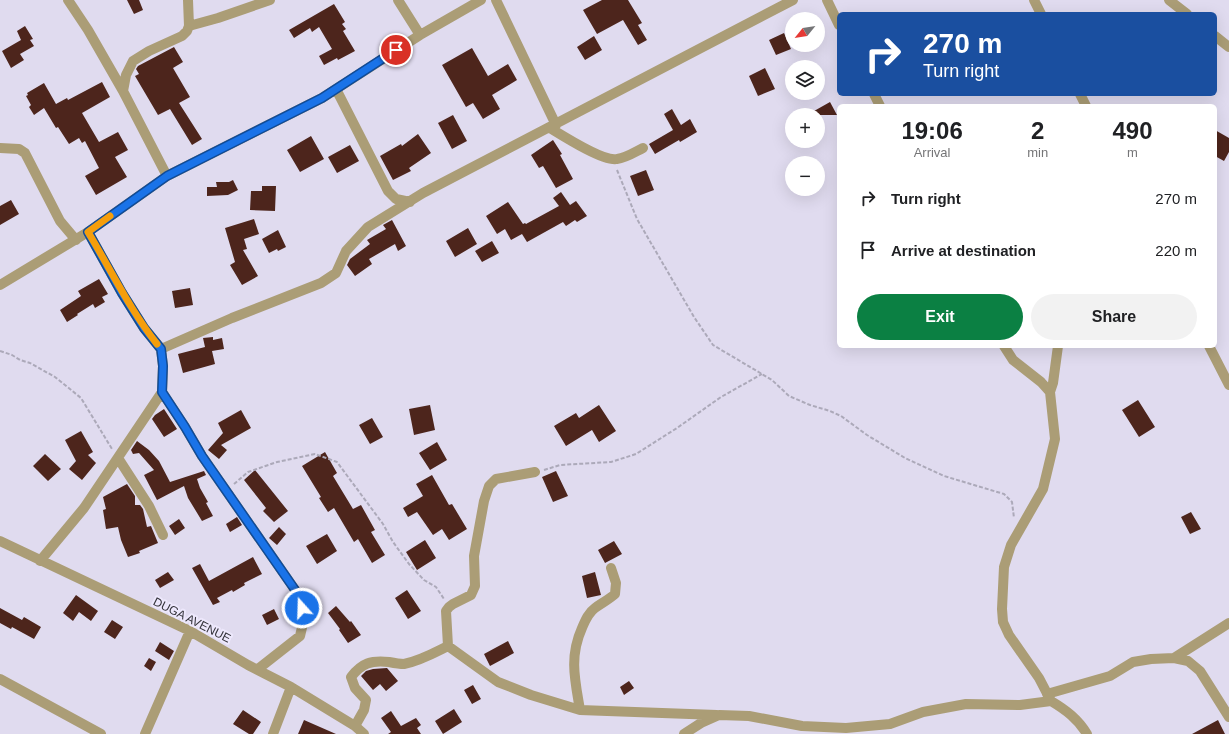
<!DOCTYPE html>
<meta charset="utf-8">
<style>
:root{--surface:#fff;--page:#f2f2f2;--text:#202124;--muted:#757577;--accent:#0b8043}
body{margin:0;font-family:Helvetica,sans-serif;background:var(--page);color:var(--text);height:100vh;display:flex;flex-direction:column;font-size:15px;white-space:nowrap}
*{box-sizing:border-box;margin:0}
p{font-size:13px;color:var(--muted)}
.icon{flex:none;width:22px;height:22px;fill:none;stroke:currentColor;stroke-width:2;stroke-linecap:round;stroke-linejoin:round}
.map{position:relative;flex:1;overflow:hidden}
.side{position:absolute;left:837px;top:104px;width:380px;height:244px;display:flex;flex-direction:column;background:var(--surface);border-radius:6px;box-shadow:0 4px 16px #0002}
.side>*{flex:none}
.hud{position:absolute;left:837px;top:12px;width:380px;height:84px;border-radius:6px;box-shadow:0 4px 16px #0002;background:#1a4fa0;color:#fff;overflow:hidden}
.needle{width:26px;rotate:240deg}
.controls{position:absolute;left:785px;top:12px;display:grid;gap:8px}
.controls a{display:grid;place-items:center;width:40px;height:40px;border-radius:50%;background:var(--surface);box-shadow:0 4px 16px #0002;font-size:20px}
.pin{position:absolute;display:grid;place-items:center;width:34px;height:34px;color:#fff;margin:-17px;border:2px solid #fff;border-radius:50%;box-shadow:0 1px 4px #0007}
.me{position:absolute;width:44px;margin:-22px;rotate:340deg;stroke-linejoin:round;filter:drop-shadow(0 0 3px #0008)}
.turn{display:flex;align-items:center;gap:14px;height:84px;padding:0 20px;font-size:18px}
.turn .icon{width:52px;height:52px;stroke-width:2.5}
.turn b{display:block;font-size:28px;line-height:34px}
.eta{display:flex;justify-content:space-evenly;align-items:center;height:68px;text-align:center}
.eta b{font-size:24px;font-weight:700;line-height:28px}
.action{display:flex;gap:8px;margin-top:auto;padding:8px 20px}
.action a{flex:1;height:46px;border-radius:24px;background:var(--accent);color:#fff;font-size:16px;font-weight:700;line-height:46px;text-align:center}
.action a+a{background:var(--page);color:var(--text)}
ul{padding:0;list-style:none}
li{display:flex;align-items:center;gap:12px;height:52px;padding:0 20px}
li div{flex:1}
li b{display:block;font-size:15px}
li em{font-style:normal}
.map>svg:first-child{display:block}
.building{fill:#4d251c}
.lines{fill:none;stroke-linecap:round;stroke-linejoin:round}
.path{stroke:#aca9b9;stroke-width:2;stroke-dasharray:4 2;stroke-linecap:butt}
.minor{stroke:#ab9d76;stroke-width:10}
.route-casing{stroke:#114b97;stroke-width:10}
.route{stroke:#1a73e8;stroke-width:7}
.slow{stroke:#f59e0b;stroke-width:7}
.labels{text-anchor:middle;stroke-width:4;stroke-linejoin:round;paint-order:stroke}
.street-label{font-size:12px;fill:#34333a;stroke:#ede8fc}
</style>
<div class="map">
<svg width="1229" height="734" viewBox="0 0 1229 734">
<rect width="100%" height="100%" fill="#e0dbef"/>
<path class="building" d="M 127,0 L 139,0 L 143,10 L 134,14 Z
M 602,0 L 628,0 L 642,23 L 638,25 L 647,40 L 638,45 L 623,20 L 597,34 L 583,10 Z
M 334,4 L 345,22 L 342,24 L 346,29 L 343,31 L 355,51 L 338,60 L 337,58 L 324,65 L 319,56 L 332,49 L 319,27 L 312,32 L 310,28 L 294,38 L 289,30 Z
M 25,26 L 33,39 L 30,40 L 34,46 L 20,54 L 24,60 L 11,68 L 2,51 L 21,40 L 17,31 Z
M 784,33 L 791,49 L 776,55 L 769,40 Z
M 594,36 L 602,50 L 585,60 L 577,47 Z
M 174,47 L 183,62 L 173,68 L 190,97 L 179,103 L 202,139 L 192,145 L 170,109 L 158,115 L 135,76 L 139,74 L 136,69 L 138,66 Z
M 472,48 L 488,76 L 508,64 L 517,80 L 492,95 L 500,109 L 483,119 L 473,103 L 466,107 L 442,65 Z
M 765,68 L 775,89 L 758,96 L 749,76 Z
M 102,82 L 110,97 L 82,113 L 99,142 L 118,132 L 128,150 L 115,157 L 127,177 L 96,195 L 85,176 L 99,168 L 85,141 L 82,143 L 79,138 L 69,144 L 58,127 L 56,128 L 44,108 L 34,115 L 29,107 L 31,105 L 26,96 L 28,95 L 27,93 L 44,83 L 56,104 L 67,98 L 68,100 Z
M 830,102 L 837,115 L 807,115 Z
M 672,109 L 681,125 L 690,119 L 697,132 L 680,142 L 679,140 L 655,154 L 649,144 L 673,130 L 664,114 Z
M 453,115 L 467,141 L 452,149 L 438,123 Z
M 1215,130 L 1229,138 L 1229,152 L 1224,161 L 1215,156 Z
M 418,134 L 431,153 L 409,168 L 411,171 L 393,180 L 380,156 L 401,144 L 402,146 Z
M 311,136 L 324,159 L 300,172 L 287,150 Z
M 553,140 L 562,154 L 560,155 L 573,179 L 556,188 L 543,166 L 539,168 L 531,155 Z
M 350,145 L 359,161 L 337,173 L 328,157 Z
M 646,170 L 654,190 L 638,196 L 630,176 Z
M 233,180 L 238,190 L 228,195 L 207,196 L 207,187 L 217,187 L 216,182 L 229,182 Z
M 262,186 L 276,186 L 275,211 L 250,210 L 251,191 L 262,191 Z
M 561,192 L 570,205 L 576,201 L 587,216 L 577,222 L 575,220 L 566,226 L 563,222 L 527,242 L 522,234 L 511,240 L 505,229 L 497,234 L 486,216 L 508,202 L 523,224 L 525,223 L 526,224 L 559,206 L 553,198 Z
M 11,200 L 19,214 L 0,225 L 0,206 Z
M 254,219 L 259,234 L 244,239 L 247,249 L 243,250 L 258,276 L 242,285 L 230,265 L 235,262 L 225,228 Z
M 392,220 L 406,246 L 398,251 L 395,244 L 369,259 L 372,264 L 355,276 L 347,265 L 350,259 L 370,244 L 367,240 L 386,229 L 383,225 Z
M 468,228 L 477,244 L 455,257 L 446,241 Z
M 278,230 L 286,247 L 278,251 L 277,249 L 269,253 L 262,239 Z
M 492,241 L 499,253 L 482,262 L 475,251 Z
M 99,279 L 108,294 L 102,297 L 105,302 L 95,308 L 93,304 L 77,314 L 78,315 L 67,322 L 60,310 L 81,296 L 78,291 Z
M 190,288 L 193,305 L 175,308 L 172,291 Z
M 213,337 L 213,340 L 222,338 L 224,349 L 212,351 L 215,364 L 183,373 L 178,354 L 205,347 L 203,338 Z
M 1138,400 L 1155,427 L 1139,437 L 1122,410 Z
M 430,405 L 435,430 L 414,435 L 409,409 Z
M 599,405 L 616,431 L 599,442 L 592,430 L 566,446 L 554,426 L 576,413 L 579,418 Z
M 164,409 L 177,429 L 164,437 L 152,419 L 155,415 Z
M 241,410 L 251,428 L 221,445 L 227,450 L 219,459 L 208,450 L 223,433 L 218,423 Z
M 372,418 L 383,437 L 370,444 L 359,425 Z
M 81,431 L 93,452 L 88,455 L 96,463 L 82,480 L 69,469 L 76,461 L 65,440 Z
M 137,441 L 149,450 L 159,461 L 170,482 L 204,471 L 206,475 L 197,479 L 200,488 L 208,502 L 206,503 L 213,516 L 202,521 L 188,498 L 184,486 L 157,500 L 144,475 L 154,470 L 139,453 L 133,454 L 131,450 Z
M 437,442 L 447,460 L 430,470 L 419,453 Z
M 325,452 L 337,473 L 333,476 L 353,509 L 361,505 L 375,530 L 371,532 L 385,555 L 372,563 L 358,539 L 354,542 L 334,508 L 328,512 L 319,498 L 321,497 L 302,466 Z
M 45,454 L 61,469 L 48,481 L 33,466 Z
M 255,470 L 288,511 L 274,522 L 263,511 L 266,508 L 244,480 Z
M 556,471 L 568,496 L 553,502 L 542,477 Z
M 432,475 L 449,505 L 452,504 L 467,529 L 449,540 L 442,529 L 433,535 L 417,512 L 408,517 L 403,508 L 423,496 L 416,484 Z
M 127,484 L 135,496 L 135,505 L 140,505 L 143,509 L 147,527 L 151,526 L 158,543 L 139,551 L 140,553 L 128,557 L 121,540 L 118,527 L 106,529 L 103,510 L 106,509 L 103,497 Z
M 1191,512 L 1201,529 L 1190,534 L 1181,517 Z
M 237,517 L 242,525 L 230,532 L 226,524 Z
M 179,519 L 185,528 L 175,535 L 169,526 Z
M 279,527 L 286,534 L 277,545 L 269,538 Z
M 327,534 L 337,551 L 317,564 L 306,546 Z
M 425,540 L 436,558 L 417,570 L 406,552 Z
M 614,541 L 622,554 L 605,563 L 598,550 Z
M 253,557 L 262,574 L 244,583 L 245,585 L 233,592 L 232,590 L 217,598 L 220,602 L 213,605 L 192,568 L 200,564 L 209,581 Z
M 168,572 L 174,580 L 160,588 L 155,580 Z
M 595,572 L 601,595 L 587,598 L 582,576 Z
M 407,590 L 421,611 L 408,619 L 395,598 Z
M 76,595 L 98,611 L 91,621 L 79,612 L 73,621 L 63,613 Z
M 336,606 L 350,622 L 351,621 L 361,635 L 348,643 L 339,630 L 340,629 L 328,613 Z
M 0,608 L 22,620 L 24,617 L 41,627 L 34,639 L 12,627 L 11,629 L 0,623 Z
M 274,609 L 279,619 L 267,625 L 262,615 Z
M 112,620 L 123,627 L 115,639 L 104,632 Z
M 508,641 L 514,653 L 490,666 L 484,654 Z
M 160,642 L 174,651 L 169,660 L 155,651 Z
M 149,658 L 156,662 L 151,671 L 144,666 Z
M 387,668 L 398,681 L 386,691 L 380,684 L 373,690 L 361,676 L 366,671 L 373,669 Z
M 629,681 L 634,688 L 624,695 L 620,687 Z
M 473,685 L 481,699 L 472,704 L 464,690 Z
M 454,709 L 462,722 L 443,734 L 435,721 Z
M 243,710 L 261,722 L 253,734 L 249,734 L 233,724 Z
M 391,711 L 401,726 L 416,718 L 421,725 L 417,728 L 421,734 L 388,734 L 391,732 L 381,718 Z
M 304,720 L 336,734 L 298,734 Z
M 1218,720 L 1225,734 L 1192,734 Z"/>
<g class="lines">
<path class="path" d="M 617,170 L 637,219 L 694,317 L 713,345 L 772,380 L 789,396 L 810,405 L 830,411 L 841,416 L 867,435 L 905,458 L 944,476 L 1004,494 L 1012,502 L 1014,518
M 0,351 L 12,355 L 20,360 L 30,363 L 55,377 L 81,398 L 112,449
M 544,470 L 560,465 L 611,462 L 636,454 L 677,428 L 721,397 L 762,374
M 234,484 L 248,472 L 277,462 L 315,454 L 337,462 L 383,524 L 393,542 L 409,564 L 424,580 L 436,587 L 444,599"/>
<path class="minor" d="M 68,0 L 88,30 L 123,91
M 398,0 L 420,35
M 496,0 L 556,125
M 827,0 L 839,25
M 1034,0 L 1041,14
M 1169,0 L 1187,14
M 189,26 L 218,18 L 270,0
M 1215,36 L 1229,47
M 336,89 L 388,191 L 396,199 L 410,202
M 874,94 L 880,106
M 1080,94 L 1086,106
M 550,128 C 563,136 604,162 617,159 C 626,158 635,152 643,148
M 0,148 L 19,149 L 25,153 L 60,221 L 76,240
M 167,176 L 123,91 L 126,75 L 133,61 L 149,51 L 182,36 L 187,31 L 189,26 L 188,0
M 0,285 L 88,232 L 167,176 L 322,98 L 420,35 L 481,0
M 1004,346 L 1013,360 L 1041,382 L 1050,392
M 1209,346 L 1229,385
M 161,349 L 232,318 L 321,283 L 336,273 L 346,251 L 368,227 L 423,193 L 793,0
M 162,392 L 185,427 L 202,456 L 300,597 L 304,619 L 300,636 L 258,669
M 118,458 L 149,506 L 163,535
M 0,541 L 190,631 L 248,665 L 291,687 L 355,726 L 364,734
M 40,561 L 84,508 L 162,392 L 163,366 L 161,349 L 144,328 L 122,293 L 88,232
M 448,646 L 498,682 L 531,695 L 580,710 L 717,715
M 1174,658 L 1229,623
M 0,679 L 101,734
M 1047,694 L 1110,676 L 1133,662 L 1151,659 L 1174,658 L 1188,661 L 1200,671 L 1229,717
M 1051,701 L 1039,678 L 1009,635 L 1003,622 L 1002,609 L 1004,567 L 1011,545 L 1043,489 L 1055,439 L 1050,392 L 1053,383 L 1058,346
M 580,710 C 575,680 569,657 582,628 C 585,621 588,613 595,608 C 602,603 608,600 615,594 L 616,583 L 611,568
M 355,726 L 364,710 L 366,700 L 355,688 L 351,677 C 362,663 371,660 389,662 C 394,663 399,664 404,664 C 420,661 434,653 448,646 L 446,611 L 449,607 L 453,604 L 471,595 L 475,586 L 474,556 L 484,501 L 489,486 L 496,479 L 535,472
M 145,734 L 190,631
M 273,734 L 291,687
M 684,734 L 701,723 L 719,715 L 749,716 L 802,726 L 846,728 L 890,724 L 923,712 L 966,704 L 1020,705 L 1051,701 C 1066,710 1078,719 1087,734"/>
</g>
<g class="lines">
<defs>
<path id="route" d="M 302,608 L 300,597 L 202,456 L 185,427 L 162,392 L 163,366 L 161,349 L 144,328 L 122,293 L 88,232 L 167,176 L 322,98 L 396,50"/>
</defs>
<use href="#route" class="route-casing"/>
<use href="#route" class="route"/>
<path class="slow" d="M 110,216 L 88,232 C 111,270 130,310 157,344"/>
</g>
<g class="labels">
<g class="street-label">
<text transform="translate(192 620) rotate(27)" y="4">DUGA AVENUE</text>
</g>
</g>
</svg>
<div class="controls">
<a><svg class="needle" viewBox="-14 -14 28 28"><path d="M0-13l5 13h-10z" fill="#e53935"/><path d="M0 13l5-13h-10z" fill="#757577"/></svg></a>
<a><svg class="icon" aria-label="layers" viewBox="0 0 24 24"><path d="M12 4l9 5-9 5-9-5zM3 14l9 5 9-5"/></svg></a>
<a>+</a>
<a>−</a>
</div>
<div class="pin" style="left:396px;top:50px;background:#d93025"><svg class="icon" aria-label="arrive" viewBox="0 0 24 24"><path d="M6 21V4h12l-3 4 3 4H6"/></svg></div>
<svg class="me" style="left:302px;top:608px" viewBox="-20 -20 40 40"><circle r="17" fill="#1a73e8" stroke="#fff" stroke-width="3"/><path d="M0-11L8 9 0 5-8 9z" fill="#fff"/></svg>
<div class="hud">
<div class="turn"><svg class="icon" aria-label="right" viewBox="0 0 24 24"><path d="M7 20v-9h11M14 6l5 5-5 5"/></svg><div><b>270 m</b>Turn right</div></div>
</div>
<section class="side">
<div class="eta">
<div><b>19:06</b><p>Arrival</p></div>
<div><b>2</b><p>min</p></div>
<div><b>490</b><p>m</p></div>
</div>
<ul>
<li><svg class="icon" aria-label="right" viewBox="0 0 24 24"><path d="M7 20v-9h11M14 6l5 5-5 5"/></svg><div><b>Turn right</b></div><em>270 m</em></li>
<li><svg class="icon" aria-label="arrive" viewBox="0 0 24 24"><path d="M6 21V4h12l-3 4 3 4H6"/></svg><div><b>Arrive at destination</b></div><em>220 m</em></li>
</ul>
<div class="action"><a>Exit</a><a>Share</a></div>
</section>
</div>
